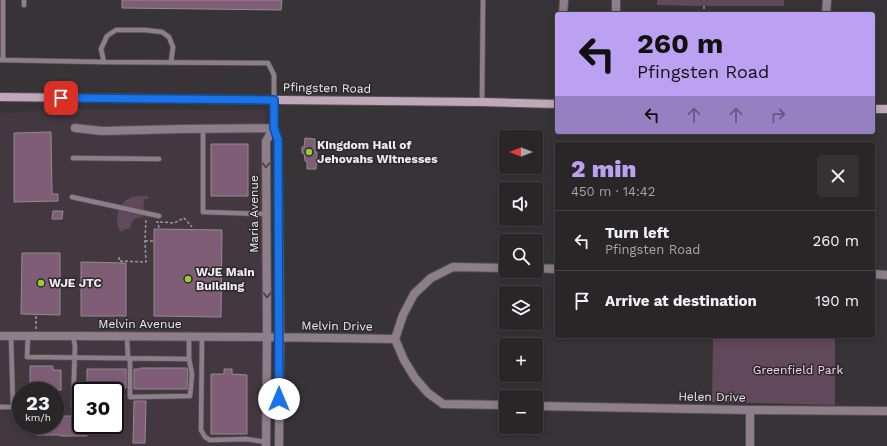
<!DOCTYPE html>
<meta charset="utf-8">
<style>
:root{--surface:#292628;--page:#353234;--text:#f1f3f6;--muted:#a5a5a8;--line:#454345;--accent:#bca0f2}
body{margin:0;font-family:"Work Sans",sans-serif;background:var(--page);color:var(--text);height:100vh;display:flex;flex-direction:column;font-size:15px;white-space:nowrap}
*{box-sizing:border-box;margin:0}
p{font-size:13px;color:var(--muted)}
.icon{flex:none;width:22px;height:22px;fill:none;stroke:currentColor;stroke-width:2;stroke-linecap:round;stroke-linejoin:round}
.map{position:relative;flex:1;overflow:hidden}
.sheet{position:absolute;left:555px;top:142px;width:320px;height:196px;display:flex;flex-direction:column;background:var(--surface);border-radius:4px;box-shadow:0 2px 10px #0003,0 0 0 1px var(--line)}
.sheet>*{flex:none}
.banner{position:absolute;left:555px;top:12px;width:320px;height:122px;border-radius:4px;box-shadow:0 2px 10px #0003,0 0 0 1px var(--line);background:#bca0f2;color:#111;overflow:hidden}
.needle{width:26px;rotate:270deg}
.fabs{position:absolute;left:499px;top:130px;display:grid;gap:8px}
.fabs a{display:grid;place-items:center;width:44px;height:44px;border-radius:4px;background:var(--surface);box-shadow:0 2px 10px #0003,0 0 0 1px var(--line);font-size:20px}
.speed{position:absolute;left:12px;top:382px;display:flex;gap:8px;font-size:20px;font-weight:700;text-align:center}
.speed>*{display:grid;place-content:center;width:52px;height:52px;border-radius:50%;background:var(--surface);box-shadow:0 2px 10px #0003,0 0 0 1px var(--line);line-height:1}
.speed small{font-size:10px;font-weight:400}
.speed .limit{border:2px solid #111;border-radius:6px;background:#fff;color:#111}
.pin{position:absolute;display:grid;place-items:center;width:34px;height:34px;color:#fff;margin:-17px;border-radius:8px;box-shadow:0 2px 6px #0006}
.me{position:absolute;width:44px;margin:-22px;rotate:0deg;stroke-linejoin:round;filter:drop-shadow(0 0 3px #0008)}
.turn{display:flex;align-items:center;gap:14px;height:84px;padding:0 16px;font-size:18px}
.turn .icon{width:52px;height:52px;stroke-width:2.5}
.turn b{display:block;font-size:28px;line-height:34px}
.lanes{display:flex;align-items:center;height:38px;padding:0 16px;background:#0003;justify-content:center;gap:20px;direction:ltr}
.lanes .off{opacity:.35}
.round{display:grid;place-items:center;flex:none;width:42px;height:42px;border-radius:4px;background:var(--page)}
.overview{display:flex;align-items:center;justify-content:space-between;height:68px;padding:0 16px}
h1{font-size:24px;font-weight:800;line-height:30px;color:var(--accent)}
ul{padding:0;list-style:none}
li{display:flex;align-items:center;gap:12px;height:60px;padding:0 16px;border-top:1px solid var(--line)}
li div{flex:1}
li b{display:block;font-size:15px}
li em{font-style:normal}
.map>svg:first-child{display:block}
.built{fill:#433840;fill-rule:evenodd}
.green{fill:#62485b}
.building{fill:#805d77;stroke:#918b8f}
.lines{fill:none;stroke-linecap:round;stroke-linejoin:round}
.service-casing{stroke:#545153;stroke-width:6}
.minor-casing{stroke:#545153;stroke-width:10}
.secondary-casing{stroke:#545153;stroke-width:10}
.path{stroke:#9a9699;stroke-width:1.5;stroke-dasharray:3 2;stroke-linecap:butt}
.service{stroke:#8e7e8a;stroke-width:4.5}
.minor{stroke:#8e7e8a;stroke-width:8}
.secondary{stroke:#c1a7ba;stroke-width:8}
.oneway{stroke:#453e44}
.route-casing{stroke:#114b97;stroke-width:10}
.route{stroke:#1a73e8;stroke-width:7}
.poi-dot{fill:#9bcb32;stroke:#2d292c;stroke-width:1.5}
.labels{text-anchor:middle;stroke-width:3;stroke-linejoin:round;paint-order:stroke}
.street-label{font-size:12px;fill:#efecee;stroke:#2d292c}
.poi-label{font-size:12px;font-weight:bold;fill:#efecee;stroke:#2d292c;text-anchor:start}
.park-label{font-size:12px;fill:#f8d3ee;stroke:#2d292c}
</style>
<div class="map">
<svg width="887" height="446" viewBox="0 0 887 446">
<rect width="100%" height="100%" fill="#373336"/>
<path class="built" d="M 76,109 L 265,110 L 261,446 L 0,446 L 0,113 ZM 21,391 L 55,391 L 55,425 L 21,425 ZM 81,391 L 115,391 L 115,425 L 81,425 Z"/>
<path class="green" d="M 657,0 L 784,0 L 784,6 L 698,6 L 657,5 Z
M 148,196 L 148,199 L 144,199 L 143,217 C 134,218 132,219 130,229 L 126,229 L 121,232 C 114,224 117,207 126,200 C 131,196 141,196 148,196 Z
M 713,336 L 835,336 L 835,405 L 712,402 Z"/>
<path class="building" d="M 122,0 L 282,0 L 281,10 L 122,8 Z
M 51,132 L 52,194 L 58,194 L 58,201 L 14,202 L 14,133 Z
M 305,138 L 315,139 L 315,152 L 317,152 L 316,169 L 307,169 L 307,161 L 305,161 L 304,153 L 302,153 L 302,147 L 304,147 Z
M 211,144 L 248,144 L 248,196 L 211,196 Z
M 53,211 L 63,211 L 62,219 L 52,219 Z
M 154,229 L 222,230 L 221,317 L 154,316 Z
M 22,253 L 60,253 L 60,315 L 21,314 Z
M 81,262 L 126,263 L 126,316 L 81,316 Z
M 30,366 L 53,366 L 53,370 L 61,370 L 61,390 L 56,390 L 56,391 L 37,391 L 37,386 L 30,386 Z
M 140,368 L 187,368 L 188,374 L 187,389 L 134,389 L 134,369 L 140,369 Z
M 87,369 L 126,369 L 126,388 L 87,388 Z
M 224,369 L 232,369 L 232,374 L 247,375 L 247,434 L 211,434 L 211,374 L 224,374 Z
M 134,401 L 146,401 L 145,443 L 133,443 Z
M 55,416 L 81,416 L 81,425 L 111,425 L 111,434 L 87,434 L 87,436 L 61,436 L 61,435 L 37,435 L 37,425 L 55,425 Z"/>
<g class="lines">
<defs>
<path id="service" d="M 24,0 L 24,5
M 0,60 L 104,62 L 268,63 L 274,75 L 274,100
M 3,60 L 3,0
M 104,62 L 101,49 L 107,36 L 116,30 L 145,30 L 162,32 L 169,37 L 173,47 L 171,62
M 482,102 L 483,0
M 203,128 L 203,212 L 266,214
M 73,158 L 159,159
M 72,197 L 159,216
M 28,336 L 27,357 L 189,359 L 189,337
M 73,336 L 75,346 L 73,406
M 127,337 L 128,358
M 202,337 L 201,430 L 205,437 L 210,440 L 246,439 L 266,442
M 130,358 L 130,397 L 190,396 L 192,374 L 189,359
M 0,407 L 13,407 L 11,336"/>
<path id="minor" d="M 616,0 L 616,14
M 563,14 L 564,0
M 826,14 L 827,0
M 274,100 L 274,128 L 278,140 L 280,337 L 279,446
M 75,128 L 102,131 L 181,129 L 274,128
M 536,268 L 557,269
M 873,274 L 887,275
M 0,336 L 73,336 L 267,337 L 395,339
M 395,339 L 403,315 L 414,294 L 431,278 L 453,267 L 506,268
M 395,339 L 404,360 L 415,378 L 428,393 L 443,404 L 506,405
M 536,406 L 750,410 L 887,411
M 266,446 L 267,337 L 266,141 L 274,128
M 750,446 L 750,410"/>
<path id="secondary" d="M 0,97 L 482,102 L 557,104
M 873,109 L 887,109"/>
</defs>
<use href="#service" class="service-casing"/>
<use href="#minor" class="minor-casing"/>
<use href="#secondary" class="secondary-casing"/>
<path class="path" d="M 704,14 L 704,5
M 156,222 L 158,222 L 159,229
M 160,222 L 174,223 L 184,218 L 192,227
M 145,241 L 154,241
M 119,257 L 119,261 L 146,262 L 145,241 L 146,218
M 36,329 L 36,315"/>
<use href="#service" class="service"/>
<use href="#minor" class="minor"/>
<use href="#secondary" class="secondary"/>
</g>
<defs><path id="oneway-chevron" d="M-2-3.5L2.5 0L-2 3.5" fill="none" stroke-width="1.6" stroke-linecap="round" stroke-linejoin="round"/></defs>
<g class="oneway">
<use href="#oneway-chevron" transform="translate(266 165) rotate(90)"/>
<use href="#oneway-chevron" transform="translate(267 295) rotate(90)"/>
</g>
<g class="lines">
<defs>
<path id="route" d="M 61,98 L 274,100 L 274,128 L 278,140 L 279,399"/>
</defs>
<use href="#route" class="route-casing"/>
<use href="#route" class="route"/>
</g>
<g class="poi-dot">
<circle cx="309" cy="152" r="4"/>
<circle cx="188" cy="279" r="4"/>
<circle cx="41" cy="283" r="4"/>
</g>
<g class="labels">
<g class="street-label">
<text transform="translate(327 88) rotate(1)" y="4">Pfingsten Road</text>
<text transform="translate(254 214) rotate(-90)" y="4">Maria Avenue</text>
<text x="140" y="328">Melvin Avenue</text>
<text transform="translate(337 326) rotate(1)" y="4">Melvin Drive</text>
<text transform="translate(712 397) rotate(1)" y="4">Helen Drive</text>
</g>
<g class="poi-label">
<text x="317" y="149">Kingdom Hall of<tspan x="317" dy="14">Jehovahs Witnesses</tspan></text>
<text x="196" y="276">WJE Main<tspan x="196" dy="14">Building</tspan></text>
<text x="49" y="287">WJE JTC</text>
</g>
<g class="park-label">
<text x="798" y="374">Greenfield Park</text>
</g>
</g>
</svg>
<div class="fabs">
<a><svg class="needle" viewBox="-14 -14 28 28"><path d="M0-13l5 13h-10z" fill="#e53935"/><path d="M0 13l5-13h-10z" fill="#a5a5a8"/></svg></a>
<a><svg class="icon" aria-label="sound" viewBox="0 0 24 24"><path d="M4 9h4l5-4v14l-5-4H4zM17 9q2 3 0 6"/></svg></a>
<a><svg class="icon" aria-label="search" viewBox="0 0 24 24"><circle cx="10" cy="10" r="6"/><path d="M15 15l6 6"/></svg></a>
<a><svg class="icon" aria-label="layers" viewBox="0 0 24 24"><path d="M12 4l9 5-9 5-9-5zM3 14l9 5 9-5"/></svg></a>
<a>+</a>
<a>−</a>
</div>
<div class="speed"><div>23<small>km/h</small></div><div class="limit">30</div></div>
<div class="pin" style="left:61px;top:98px;background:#d93025"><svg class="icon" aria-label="arrive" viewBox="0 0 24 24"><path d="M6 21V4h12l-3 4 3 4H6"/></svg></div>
<svg class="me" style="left:279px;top:399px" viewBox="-20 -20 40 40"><circle r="19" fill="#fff"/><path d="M0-13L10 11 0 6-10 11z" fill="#1a73e8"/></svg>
<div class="banner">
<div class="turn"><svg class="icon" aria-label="left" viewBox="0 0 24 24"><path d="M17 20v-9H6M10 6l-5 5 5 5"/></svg><div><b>260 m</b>Pfingsten Road</div></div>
<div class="lanes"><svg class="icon" aria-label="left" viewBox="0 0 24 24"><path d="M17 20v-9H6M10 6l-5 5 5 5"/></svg><svg class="icon off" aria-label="ahead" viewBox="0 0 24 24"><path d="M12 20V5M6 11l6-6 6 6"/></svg><svg class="icon off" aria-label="ahead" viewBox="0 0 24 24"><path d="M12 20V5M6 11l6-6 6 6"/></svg><svg class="icon off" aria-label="right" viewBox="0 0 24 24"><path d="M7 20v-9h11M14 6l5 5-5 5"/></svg></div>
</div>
<section class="sheet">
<div class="overview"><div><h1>2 min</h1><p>450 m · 14:42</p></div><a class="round"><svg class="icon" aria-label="close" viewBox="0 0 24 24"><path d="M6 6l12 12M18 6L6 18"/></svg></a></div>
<ul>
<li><svg class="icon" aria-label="left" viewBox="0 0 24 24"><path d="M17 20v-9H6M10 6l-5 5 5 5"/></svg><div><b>Turn left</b><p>Pfingsten Road</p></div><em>260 m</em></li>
<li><svg class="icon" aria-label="arrive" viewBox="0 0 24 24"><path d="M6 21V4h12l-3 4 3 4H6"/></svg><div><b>Arrive at destination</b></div><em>190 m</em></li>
</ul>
</section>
</div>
